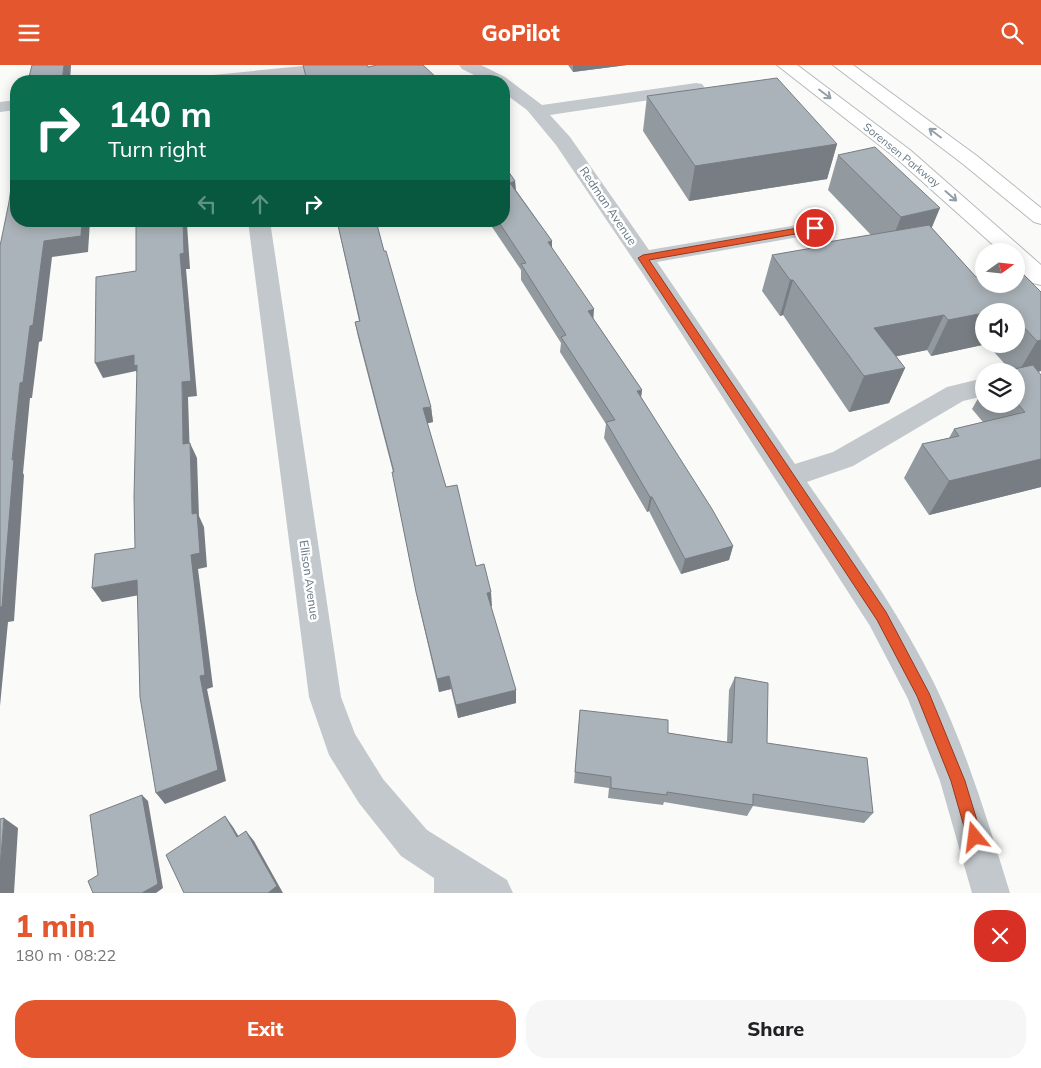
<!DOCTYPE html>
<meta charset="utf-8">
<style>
:root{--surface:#fff;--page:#f6f6f6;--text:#202124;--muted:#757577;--accent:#e4572e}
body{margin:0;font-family:Mulish,sans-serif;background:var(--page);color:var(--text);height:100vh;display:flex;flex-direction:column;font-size:19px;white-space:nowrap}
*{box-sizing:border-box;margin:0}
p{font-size:16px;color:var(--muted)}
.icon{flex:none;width:28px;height:28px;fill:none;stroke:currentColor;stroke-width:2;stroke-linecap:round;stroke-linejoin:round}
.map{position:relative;height:828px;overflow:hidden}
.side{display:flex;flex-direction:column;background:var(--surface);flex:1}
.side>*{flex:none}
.guide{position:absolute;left:10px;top:10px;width:500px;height:152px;border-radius:20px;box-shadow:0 2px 12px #0003;background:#0b6e4f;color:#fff;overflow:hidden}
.needle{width:32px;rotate:75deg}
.tools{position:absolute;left:975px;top:178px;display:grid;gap:10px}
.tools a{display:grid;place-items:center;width:50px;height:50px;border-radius:50%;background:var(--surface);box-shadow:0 2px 12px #0003;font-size:25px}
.pin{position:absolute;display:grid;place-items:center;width:42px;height:42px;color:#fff;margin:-21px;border:2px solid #fff;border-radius:50%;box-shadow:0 1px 5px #0007}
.me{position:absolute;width:55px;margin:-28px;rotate:344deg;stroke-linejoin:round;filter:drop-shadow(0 0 4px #0008)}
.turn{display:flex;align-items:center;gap:18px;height:105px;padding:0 15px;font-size:22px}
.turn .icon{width:65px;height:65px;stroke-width:2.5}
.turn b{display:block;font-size:35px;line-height:42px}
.lanes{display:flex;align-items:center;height:48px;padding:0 15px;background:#0003;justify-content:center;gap:25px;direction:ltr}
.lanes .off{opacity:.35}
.round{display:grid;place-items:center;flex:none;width:52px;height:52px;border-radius:20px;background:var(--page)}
.head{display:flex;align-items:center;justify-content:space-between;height:85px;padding:0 15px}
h1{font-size:30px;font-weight:800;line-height:38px;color:var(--accent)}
.primary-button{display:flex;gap:10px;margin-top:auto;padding:10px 15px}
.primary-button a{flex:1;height:58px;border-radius:20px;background:var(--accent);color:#fff;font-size:20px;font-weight:800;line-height:58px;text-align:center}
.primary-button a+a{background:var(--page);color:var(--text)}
header{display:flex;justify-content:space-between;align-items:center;height:65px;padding:0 15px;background:var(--accent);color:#fff;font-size:22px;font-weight:800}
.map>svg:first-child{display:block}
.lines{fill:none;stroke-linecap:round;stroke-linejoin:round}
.major-casing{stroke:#b5babe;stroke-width:2}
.minor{fill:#c3c8cc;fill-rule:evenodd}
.major{fill:#fff;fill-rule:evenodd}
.wall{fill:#929a9f;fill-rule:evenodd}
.shaded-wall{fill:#777d82}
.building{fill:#aab3b9;stroke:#777d82}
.oneway{stroke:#939fa8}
.route{fill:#e4572e;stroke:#94391e}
.labels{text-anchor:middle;stroke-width:5;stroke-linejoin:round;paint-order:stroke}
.far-street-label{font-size:11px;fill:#657683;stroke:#fff}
.street-label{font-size:12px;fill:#657683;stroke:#fff}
</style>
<header><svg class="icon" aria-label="menu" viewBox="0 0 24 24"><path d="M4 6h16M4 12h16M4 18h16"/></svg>GoPilot<svg class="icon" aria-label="search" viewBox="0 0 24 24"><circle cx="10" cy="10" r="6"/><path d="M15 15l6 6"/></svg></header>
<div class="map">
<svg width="1041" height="828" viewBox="0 0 1041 828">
<rect width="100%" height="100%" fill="#fafaf8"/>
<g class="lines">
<defs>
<path id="major" d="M 777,0 L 797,0 L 910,85 L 1041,200 L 1041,220 L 1033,218 L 1016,202 L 1016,186 L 1000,186 L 896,93 Z
M 833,0 L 853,0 L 977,91 L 1041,143 L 1041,159 L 1034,157 L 963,99 Z"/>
</defs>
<use href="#major" class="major-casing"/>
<path class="minor" d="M 312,0 L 356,0 L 353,4 L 347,5 C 296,13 245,19 194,16 L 197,12 L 203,11 Z
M 459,0 L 481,0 L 505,12 L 542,40 L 696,18 L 702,19 L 705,23 L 702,27 L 696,28 L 550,50 L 570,72 L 649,185 L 815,157 L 823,158 L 826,163 L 823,168 L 815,169 L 657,197 L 795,399 L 833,387 L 947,322 L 984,313 L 984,331 L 963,336 L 853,401 L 807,417 C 852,482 899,547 934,618 C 967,686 988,757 1010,828 L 972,828 L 940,716 L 908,634 L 870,561 L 645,212 L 556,80 L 527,45 L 504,28 L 504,16 L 486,16 L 462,4 Z
M 16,35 L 16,45 L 0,47 L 0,37 Z
M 248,156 L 270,156 L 341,632 L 355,669 L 383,714 L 427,765 L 507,815 L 513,828 L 434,828 L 434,813 L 401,791 L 359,738 L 329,690 L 309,632 Z"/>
<use href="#major" class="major"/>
</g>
<path class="wall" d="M 568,0 L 627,0 L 573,7 Z
M 647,31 L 837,79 L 827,114 L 689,136 L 643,66 Z
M 838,90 L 932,163 L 976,212 L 1041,227 L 1041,306 L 1038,307 L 1041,310 L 1041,422 L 929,450 L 904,413 L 922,379 L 949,373 L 954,364 L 983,357 L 972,344 L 984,323 L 984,339 L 1016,339 L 1016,306 L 1010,305 L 987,279 L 931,291 L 927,285 L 896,291 L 905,303 L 889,338 L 849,347 L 783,250 L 780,251 L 762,226 L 772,190 L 815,183 L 816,179 L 871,170 L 828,125 ZM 984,246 L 1016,246 L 1016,279 L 984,279 Z
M 515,116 L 516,125 L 552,176 L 552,184 L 593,253 L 642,325 L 641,332 L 733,481 L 729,495 L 681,509 L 649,446 L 647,447 L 604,373 L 606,359 L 560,287 L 561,278 L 521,215 L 521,205 L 488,156 L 504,156 Z
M 337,156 L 376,156 L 384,186 L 431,342 L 433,357 L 427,358 L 446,422 L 492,541 L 491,541 L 516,638 L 458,653 L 451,624 L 439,627 L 419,541 L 395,422 L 393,407 L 358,272 L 355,257 L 359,256 Z
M 735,612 L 767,678 L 873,748 L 864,758 L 753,741 L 747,751 L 664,737 L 663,740 L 608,733 L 609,723 L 574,718 L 580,645 L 668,668 L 727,677 L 729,625 Z"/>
<path class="shaded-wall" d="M 64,0 L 71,0 L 70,16 L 62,16 Z
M 573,0 L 627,0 L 573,7 Z
M 837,79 L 827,114 L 689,136 L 695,101 Z
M 515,116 L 516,132 L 510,118 Z
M 940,143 L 925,179 L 887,187 L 901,152 Z
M 82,156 L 90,156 L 88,187 L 52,192 L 42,276 L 39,277 L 32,333 L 30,333 L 23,408 L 24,410 L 14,556 L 8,557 L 0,641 L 0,542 L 12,395 L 20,318 L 44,176 Z
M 183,156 L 193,156 L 193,158 L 187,159 L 190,204 L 186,204 L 197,331 L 188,332 L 190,394 L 183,379 L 180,189 Z
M 552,176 L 552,192 L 548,177 Z
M 790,215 L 793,215 L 783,250 L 780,251 Z
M 594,244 L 593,260 L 588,246 Z
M 1007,244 L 1005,246 L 994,246 Z
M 984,248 L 984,279 L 988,279 L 987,279 L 931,291 L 948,255 Z
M 944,250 L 927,285 L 860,299 L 874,263 Z
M 1041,275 L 1041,306 L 1016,311 L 1037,276 Z
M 134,290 L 140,306 L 141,316 L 136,306 L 103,313 L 95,298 Z
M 905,303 L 889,338 L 849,347 L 864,311 Z
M 642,325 L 640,340 L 637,326 Z
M 431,342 L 433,357 L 425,359 L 423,343 Z
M 190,378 L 197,393 L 199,451 L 204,462 L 207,502 L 198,504 L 213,622 L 207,624 L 226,716 L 165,739 L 156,728 L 191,490 L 192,449 Z
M 1041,394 L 1041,422 L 929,450 L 949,416 Z
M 650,432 L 652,432 L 649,446 L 647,447 Z
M 733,481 L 729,495 L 681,509 L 685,494 Z
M 137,515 L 145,529 L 102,537 L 92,523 Z
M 491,527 L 492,541 L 488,542 L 487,528 Z
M 449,611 L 451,624 L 439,627 L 437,614 Z
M 516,625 L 516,638 L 458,653 L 456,640 Z
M 142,730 L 148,736 L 163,823 L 156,828 L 142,828 Z
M 225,751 L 233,762 L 245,782 L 237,772 Z
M 4,753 L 18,763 L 14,828 L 0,828 L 0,803 Z
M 246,766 L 254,776 L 283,828 L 268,828 Z"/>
<path class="building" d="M 32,0 L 64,0 L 62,16 L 28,16 Z
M 303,0 L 367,0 L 368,2 L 377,0 L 423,0 L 440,16 L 307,16 Z
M 777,13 L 837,79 L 695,101 L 647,31 Z
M 875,82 L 940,143 L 901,152 L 838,90 Z
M 16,89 L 16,156 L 82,156 L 81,171 L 44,176 L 33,260 L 30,261 L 23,317 L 20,318 L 12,395 L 14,394 L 2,542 L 0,542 L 0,181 L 9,137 Z
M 504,100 L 515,116 L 510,118 L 552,176 L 548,177 L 594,244 L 588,246 L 642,325 L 637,326 L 712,444 L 733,481 L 685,494 L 652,432 L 650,432 L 606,357 L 615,355 L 561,272 L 566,270 L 521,199 L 526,198 L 498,156 L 504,156 Z
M 136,156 L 183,156 L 184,188 L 180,189 L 191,316 L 182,317 L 183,379 L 190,378 L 192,449 L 197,448 L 200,488 L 191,490 L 205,610 L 200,611 L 218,705 L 156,728 L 140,632 L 137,515 L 92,523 L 95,489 L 135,483 L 134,432 L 137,300 L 134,301 L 134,290 L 95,298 L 96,212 L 136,206 Z
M 337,156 L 376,156 L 384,186 L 386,186 L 431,342 L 423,343 L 446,422 L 457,420 L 476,501 L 484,499 L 491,527 L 487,528 L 516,625 L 456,640 L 449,611 L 437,614 L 416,527 L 392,407 L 394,407 L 355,257 L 360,256 Z
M 929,160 L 976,212 L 984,210 L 984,219 L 1016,219 L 1016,204 L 1018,204 L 1041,227 L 1041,275 L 1037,276 L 1016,254 L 1016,246 L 1009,246 L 1007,244 L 994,246 L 984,246 L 984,248 L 948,255 L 944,250 L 874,263 L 905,303 L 864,311 L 793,215 L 790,215 L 772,190 L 818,182 L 816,179 Z
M 1033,300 L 1041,310 L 1041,394 L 949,416 L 922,379 L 959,371 L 954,364 L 1025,347 L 1016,337 L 1016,306 L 1005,306 Z
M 735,612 L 768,618 L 767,678 L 867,693 L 873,748 L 753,729 L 753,740 L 667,727 L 667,730 L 611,723 L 611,712 L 575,707 L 580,645 L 668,655 L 668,668 L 732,678 Z
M 142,730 L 158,819 L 142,828 L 93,828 L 88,816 L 98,810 L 90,750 Z
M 225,751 L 237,772 L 246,766 L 277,821 L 268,828 L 184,828 L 166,790 Z
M 4,753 L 0,803 L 0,754 Z"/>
<defs><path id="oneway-shaft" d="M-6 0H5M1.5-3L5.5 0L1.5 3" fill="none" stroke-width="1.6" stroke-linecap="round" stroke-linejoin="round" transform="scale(1.25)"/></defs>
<g class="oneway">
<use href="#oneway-shaft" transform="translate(825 29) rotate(37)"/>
<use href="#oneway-shaft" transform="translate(935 68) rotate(-143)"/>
<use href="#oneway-shaft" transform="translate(951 131) rotate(41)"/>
</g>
<path class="route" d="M 815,160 L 818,161 L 818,165 L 649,195 L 886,547 L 929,628 L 965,716 L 982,772 L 980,777 L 975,779 L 969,777 L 967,772 L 951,716 L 917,631 L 877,555 L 638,193 L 643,190 Z"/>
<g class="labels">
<g class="far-street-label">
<text transform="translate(902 90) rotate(39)" y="4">Sorensen Parkway</text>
</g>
<g class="street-label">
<text transform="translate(608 141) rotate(56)" y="4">Redman Avenue</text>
<text transform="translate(309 515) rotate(82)" y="4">Ellison Avenue</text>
</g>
</g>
</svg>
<div class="tools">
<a><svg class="needle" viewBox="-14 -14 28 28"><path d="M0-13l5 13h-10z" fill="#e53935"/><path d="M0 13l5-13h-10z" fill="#757577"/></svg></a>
<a><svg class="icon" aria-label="sound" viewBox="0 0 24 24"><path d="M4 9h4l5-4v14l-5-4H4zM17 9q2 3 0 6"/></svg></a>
<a><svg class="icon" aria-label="layers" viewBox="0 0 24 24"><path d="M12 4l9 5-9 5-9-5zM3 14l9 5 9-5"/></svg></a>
</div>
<div class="pin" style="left:815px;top:163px;background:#d93025"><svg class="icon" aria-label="arrive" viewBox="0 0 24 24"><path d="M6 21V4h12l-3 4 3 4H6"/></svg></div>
<svg class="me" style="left:975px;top:772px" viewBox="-20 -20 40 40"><path d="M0-17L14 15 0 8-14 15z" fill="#e4572e" stroke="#fff" stroke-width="4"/></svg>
<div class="guide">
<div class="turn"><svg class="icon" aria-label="right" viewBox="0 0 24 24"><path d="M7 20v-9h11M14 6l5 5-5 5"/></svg><div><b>140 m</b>Turn right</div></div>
<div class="lanes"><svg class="icon off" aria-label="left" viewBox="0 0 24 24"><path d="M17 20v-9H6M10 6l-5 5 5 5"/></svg><svg class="icon off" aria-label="ahead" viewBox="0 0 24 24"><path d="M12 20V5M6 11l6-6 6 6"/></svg><svg class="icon" aria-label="right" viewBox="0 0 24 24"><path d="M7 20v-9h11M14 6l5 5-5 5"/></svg></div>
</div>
</div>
<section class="side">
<div class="head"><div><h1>1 min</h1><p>180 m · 08:22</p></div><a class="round" style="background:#d93025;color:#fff"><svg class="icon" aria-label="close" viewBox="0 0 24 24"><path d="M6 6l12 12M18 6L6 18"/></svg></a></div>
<div class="primary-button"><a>Exit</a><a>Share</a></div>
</section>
